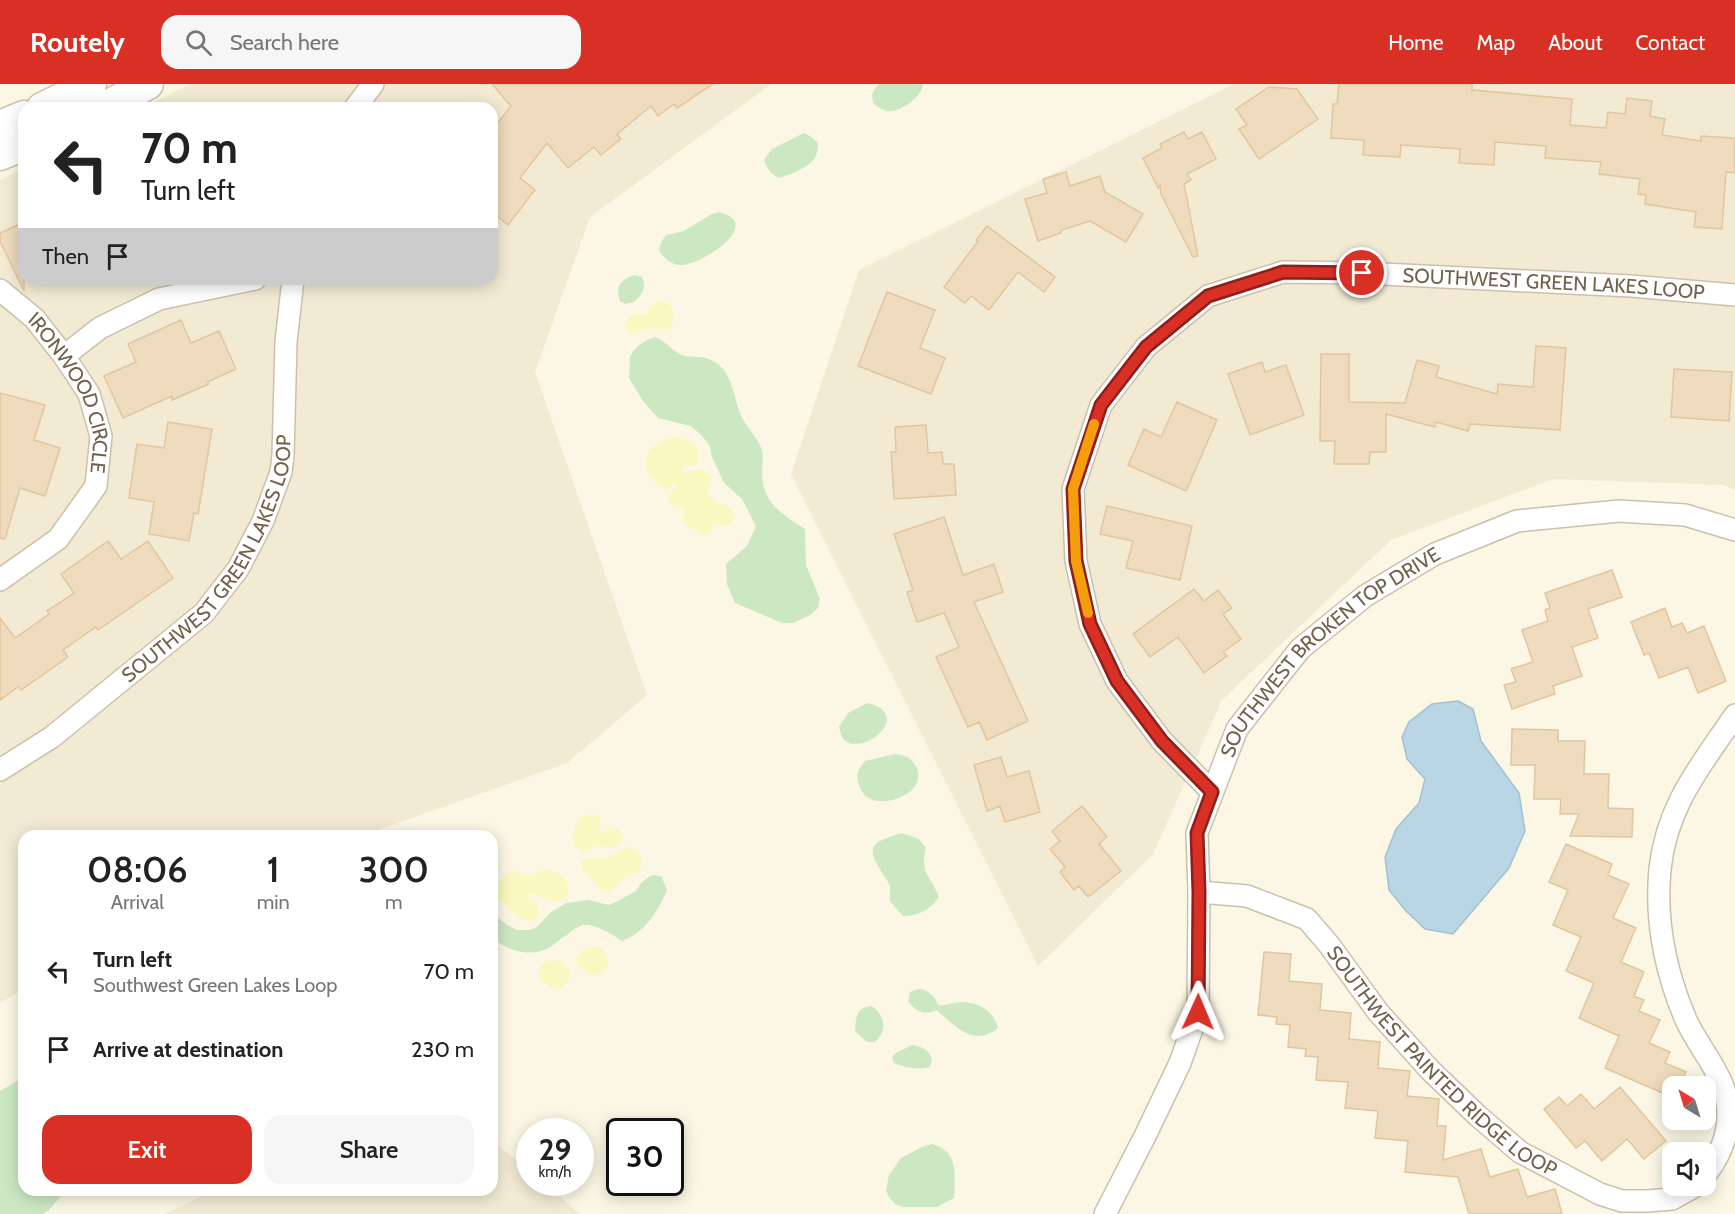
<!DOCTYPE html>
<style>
:root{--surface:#fff;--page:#f6f6f6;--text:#222;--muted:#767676;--accent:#d93025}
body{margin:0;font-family:Cabin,sans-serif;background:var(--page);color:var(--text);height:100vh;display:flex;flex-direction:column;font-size:22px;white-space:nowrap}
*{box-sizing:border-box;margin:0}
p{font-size:20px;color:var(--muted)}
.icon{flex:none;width:33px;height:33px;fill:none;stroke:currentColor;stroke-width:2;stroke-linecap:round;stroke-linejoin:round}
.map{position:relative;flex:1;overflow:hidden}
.drawer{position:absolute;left:18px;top:746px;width:480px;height:366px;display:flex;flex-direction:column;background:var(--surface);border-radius:18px;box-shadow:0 3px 15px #0003}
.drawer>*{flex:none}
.hud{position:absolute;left:18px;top:18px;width:480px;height:183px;border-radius:18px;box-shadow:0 3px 15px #0003;background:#fff;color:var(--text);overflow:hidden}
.needle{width:39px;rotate:322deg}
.fabs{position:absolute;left:1662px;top:992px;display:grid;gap:12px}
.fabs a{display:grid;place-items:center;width:54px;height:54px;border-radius:12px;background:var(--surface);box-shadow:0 3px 15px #0003;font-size:30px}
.speed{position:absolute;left:516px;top:1034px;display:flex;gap:12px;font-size:30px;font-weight:700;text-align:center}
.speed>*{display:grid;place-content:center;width:78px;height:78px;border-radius:50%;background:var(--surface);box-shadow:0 3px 15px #0003;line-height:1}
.speed small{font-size:15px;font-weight:400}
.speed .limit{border:3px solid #111;border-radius:9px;background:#fff;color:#111}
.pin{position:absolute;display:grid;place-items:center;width:51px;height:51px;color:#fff;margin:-26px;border:3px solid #fff;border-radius:50%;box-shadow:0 2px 6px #0007}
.me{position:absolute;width:66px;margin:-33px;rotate:1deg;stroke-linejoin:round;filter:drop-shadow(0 0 4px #0008)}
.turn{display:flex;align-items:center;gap:21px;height:126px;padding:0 24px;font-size:27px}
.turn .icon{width:78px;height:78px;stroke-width:2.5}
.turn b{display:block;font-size:42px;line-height:51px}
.then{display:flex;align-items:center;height:57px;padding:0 24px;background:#0003;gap:12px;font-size:22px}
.eta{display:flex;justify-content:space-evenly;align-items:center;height:102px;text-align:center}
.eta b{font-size:36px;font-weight:600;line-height:42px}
.action{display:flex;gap:12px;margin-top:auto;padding:12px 24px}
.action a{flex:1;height:69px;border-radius:18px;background:var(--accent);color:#fff;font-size:24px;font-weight:600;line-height:69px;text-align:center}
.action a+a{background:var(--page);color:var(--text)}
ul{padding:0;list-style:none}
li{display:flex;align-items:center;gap:18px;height:78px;padding:0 24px}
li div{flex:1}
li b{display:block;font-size:22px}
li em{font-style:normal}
header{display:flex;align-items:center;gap:36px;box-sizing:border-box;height:84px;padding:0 30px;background:var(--accent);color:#fff}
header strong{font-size:28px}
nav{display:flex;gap:33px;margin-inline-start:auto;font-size:21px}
.search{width:420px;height:54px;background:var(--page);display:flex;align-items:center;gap:15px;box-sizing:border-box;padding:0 21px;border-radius:18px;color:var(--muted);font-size:22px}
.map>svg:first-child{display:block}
.residential{fill:#f2ead3}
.green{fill:#cbe8c3}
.sand{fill:#f9f8c0}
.water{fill:#bad5e4;stroke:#a0c2d5;stroke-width:1.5}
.building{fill:#efdbbd;stroke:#e1c69e;stroke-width:1.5}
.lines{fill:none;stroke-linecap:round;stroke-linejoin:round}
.street-casing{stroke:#ccc0ab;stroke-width:24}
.secondary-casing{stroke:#cfc2a9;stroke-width:33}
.street{stroke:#fff;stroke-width:21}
.secondary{stroke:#fff;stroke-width:30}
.route-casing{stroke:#8d1f18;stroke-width:15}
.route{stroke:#d93025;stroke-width:10}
.slow{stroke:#f59e0b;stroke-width:10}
.labels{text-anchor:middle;stroke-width:4.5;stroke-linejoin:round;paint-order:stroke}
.street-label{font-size:20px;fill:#72614b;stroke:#fefaea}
</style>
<header>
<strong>Routely</strong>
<div class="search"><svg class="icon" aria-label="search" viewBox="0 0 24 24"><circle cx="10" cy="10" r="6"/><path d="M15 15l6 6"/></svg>Search here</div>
<nav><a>Home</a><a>Map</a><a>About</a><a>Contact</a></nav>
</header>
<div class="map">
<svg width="1735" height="1130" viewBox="0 0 1735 1130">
<rect width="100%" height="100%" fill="#fbf7e4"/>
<path class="residential" d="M 191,0 L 771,0 L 590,133 L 535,288 L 647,611 L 567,679 L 364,751 L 24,752 L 24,905 L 0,919 L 0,96 L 24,84 L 24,195 L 492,195 L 492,24 L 143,24 Z
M 1234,0 L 1735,0 L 1735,406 L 1724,401 L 1553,395 L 1391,456 L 1222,616 L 1153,770 L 1038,882 L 791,390 L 859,186 Z
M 492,1059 L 497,1060 L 529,1087 L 530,1098 L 543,1098 L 580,1130 L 164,1130 L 216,1106 L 492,1106 Z"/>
<path class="green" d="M 879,0 L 923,0 C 922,13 900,29 887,27 C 882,26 878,23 874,20 C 870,11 873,7 879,0 Z
M 804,49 L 810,52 L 818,59 C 818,62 818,66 817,69 C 813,83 791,90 779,94 C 770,89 767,85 764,76 L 772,65 Z
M 719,128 C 765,139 703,180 682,181 C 672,182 664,174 659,167 L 661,159 L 666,151 L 684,147 L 710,131 Z
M 634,191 L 642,193 C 647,204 642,211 634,218 L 625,220 L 620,217 C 615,203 620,196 634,191 Z
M 655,253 C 665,256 669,264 678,269 C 687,275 699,271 709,275 C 737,286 731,319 746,340 C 752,349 759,356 762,367 C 764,374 762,383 762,390 C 763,420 782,430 805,445 L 806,481 L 820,515 L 818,524 L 810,531 L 793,539 L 782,539 L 735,519 L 727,500 L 726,480 L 747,462 L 756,442 L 742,415 L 724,399 L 712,373 L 710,362 L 702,352 L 691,342 L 658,334 L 643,317 L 629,294 L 630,273 L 632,269 L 638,262 L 647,256 Z
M 867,619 C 910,628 873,666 849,659 C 847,658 843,655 842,653 L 839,643 L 848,629 Z
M 895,670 C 906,671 912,674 917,684 C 928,712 872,730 861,706 C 855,691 856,689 865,677 Z
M 902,749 L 919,755 L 926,764 C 919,790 931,791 939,813 C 930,826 918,832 903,832 L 890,817 C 889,812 891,807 890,803 C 890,799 885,794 883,790 C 863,760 874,758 902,749 Z
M 655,791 L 662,793 L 667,807 C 656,829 647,847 622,857 C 615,852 598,842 589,841 C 581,840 574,845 568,850 C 561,854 555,860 549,864 C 530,874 507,866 492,854 L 492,828 L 507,841 L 517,846 L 530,846 L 537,843 L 550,829 L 566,819 L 589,816 L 609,821 L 616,818 L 636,807 L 641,799 L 650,792 Z
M 918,905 C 928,905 935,912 938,921 C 947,922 954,918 962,918 C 980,919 993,926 998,944 C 973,964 956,942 936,926 C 924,932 915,927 908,917 L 910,908 Z
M 872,922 C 885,932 888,946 875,958 L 867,958 L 855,947 C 856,933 856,923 872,922 Z
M 912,961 C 923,963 928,965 932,975 L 930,983 C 917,986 906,984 894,979 L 892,973 L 896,969 Z
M 24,993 L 24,1106 L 66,1106 L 49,1126 L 43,1130 L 0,1130 L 0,1007 Z
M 932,1060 C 959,1067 955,1091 954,1114 L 937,1123 L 903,1123 L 895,1120 L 888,1112 L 886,1106 L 889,1091 L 901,1074 L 922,1063 Z"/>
<path class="sand" d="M 658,217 C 674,217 678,234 669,245 L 653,244 L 630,251 L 625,243 C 627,230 636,228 647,230 L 650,222 Z
M 675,353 C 691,357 699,358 699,377 L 694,382 L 684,382 L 681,386 L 683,389 C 694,386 703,382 711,394 L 707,409 C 715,424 732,415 735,434 C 725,447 725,439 714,440 L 710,449 L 703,451 L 682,438 L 685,426 L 674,424 L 668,417 L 668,412 L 678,401 L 677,399 L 673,400 L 668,405 C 654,403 642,385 647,371 C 650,362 666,354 675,353 Z
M 593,730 L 600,735 L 599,746 L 600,749 L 605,748 L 610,743 L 620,746 L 623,754 L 621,760 L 612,764 L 597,762 L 584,768 C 564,760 574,746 580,733 Z
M 627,763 L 637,765 C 643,774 643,781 637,790 L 622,794 C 618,802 610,814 600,805 C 596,802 595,796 591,793 C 585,787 580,788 581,778 L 588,773 L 605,775 Z
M 543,786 C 557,786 569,794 568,809 C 554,828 543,809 526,810 L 526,814 C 536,815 540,821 539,831 L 532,837 C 514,836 512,824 497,815 L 495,806 C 499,798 506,786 517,787 C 522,788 526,792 531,792 Z
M 591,862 C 602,861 605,868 608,878 L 605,888 L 594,892 C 574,885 568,871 591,862 Z
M 554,876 L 561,878 L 570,887 C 569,911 549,908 538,892 L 540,883 L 546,877 Z"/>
<path class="water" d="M 1458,617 L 1473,625 L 1481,657 L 1519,709 L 1525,747 L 1509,784 L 1453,850 L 1425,845 L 1406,827 L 1389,806 L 1385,773 L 1396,745 L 1419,719 L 1425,695 L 1407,675 L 1402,653 L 1409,638 L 1432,620 Z"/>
<path class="building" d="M 492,0 L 713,0 L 677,24 L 674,20 L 658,32 L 651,22 L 617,50 L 621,55 L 601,71 L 594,63 L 568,84 L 547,59 L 520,94 L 535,106 L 508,141 L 492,128 L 492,46 L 511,22 Z
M 1339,0 L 1472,0 L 1472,6 L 1572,15 L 1570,41 L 1606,44 L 1608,28 L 1625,30 L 1627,14 L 1652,17 L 1650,32 L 1665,35 L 1662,51 L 1701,57 L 1701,52 L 1735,54 L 1735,89 L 1726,88 L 1722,145 L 1694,143 L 1696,128 L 1645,120 L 1646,111 L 1638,110 L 1640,95 L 1599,90 L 1601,78 L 1545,74 L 1546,62 L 1495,58 L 1494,81 L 1459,79 L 1460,65 L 1401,61 L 1400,73 L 1363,71 L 1364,56 L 1331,54 L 1333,20 L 1337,20 Z
M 1269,3 L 1297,5 L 1318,35 L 1259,75 L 1239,45 L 1247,41 L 1236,25 Z
M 1184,48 L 1188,55 L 1202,48 L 1216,75 L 1187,90 L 1191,96 L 1184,100 L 1198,172 L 1193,173 L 1161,110 L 1160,101 L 1158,104 L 1143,74 L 1162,64 L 1160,60 Z
M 1066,88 L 1070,102 L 1100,92 L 1105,108 L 1143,130 L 1126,158 L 1090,137 L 1061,146 L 1061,149 L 1038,157 L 1025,115 L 1047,109 L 1043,95 Z
M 24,138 L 24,207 L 0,157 L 0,149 Z
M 987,142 L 1055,193 L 1044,208 L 1018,188 L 989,226 L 971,212 L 965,219 L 944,203 L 978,157 L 976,156 Z
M 887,208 L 935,226 L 920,264 L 945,274 L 931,310 L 858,282 Z
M 181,236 L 191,259 L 219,247 L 236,285 L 207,298 L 209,300 L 172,316 L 172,312 L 123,334 L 104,292 L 136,278 L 128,260 Z
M 1536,262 L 1566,264 L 1560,346 L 1470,340 L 1468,347 L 1436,338 L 1435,343 L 1386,330 L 1386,368 L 1370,368 L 1369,380 L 1334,380 L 1335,357 L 1320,357 L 1321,270 L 1349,270 L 1349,318 L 1405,319 L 1417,276 L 1439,282 L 1436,293 L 1497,310 L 1498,300 L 1533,303 Z
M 1262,278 L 1265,288 L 1286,281 L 1304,331 L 1250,351 L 1228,290 Z
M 1674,285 L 1732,288 L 1729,337 L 1671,333 Z
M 0,309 L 45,321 L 34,356 L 60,364 L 45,412 L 20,404 L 5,455 L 0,454 Z
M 1177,318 L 1217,336 L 1186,407 L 1128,381 L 1144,345 L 1161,353 Z
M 168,338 L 212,345 L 198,430 L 194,429 L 189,457 L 149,450 L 154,418 L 129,414 L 137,360 L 164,364 Z
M 926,341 L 928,369 L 942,368 L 943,380 L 954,380 L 956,411 L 894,415 L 891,368 L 896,368 L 895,343 Z
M 1107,422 L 1192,442 L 1180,496 L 1126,484 L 1133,457 L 1100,450 Z
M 944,433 L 963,491 L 994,480 L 1003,508 L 974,518 L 1028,637 L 987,656 L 979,638 L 968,643 L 936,573 L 959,563 L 944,529 L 917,538 L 907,508 L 913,506 L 894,450 Z
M 108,457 L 121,475 L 148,457 L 173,494 L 98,546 L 96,543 L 63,566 L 68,573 L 21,606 L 18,603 L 0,616 L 0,534 L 15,554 L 49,530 L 47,527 L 74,509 L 61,490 Z
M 1612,486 L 1622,513 L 1588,525 L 1598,554 L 1572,563 L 1582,592 L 1553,602 L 1555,610 L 1512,625 L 1504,601 L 1516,598 L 1511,585 L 1533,578 L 1522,546 L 1548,537 L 1545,526 L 1550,524 L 1545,509 Z
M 1194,505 L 1204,517 L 1218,506 L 1232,524 L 1223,530 L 1241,555 L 1223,568 L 1227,572 L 1204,589 L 1178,553 L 1150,573 L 1133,550 Z
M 1665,524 L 1672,543 L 1682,539 L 1687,549 L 1704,542 L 1726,597 L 1698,609 L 1688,583 L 1659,594 L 1649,569 L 1644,571 L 1631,538 Z
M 1512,645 L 1558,646 L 1558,657 L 1585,657 L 1584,690 L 1609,690 L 1608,724 L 1633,725 L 1632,753 L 1570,752 L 1579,730 L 1560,730 L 1561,715 L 1534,715 L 1535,681 L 1511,681 Z
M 1001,673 L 1007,693 L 1029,687 L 1040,728 L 1005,738 L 1000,722 L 987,727 L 974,681 Z
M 1082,722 L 1107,753 L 1099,760 L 1121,787 L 1088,813 L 1079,802 L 1074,806 L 1060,788 L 1065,783 L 1050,765 L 1060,757 L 1052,747 Z
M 1566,760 L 1612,780 L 1608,791 L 1629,800 L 1613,834 L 1636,844 L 1621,878 L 1644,888 L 1634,912 L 1644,916 L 1639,927 L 1660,936 L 1649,959 L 1670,968 L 1665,979 L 1686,988 L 1679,1002 L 1672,1002 L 1672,1013 L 1605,984 L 1619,952 L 1579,934 L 1594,899 L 1566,887 L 1581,853 L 1553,841 L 1568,806 L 1549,798 Z
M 1264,868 L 1291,870 L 1289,897 L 1322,900 L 1320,926 L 1351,929 L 1349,955 L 1380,958 L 1378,984 L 1410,987 L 1407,1012 L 1439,1015 L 1437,1042 L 1446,1042 L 1443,1076 L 1481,1065 L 1490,1093 L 1518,1085 L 1527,1113 L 1555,1105 L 1562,1130 L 1469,1130 L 1458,1093 L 1405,1088 L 1408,1057 L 1375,1054 L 1378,1027 L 1345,1024 L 1348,998 L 1316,996 L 1318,973 L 1305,972 L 1306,965 L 1288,963 L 1290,941 L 1276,940 L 1277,933 L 1258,931 Z
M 1620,1003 L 1666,1057 L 1644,1075 L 1627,1055 L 1602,1077 L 1585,1057 L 1576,1064 L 1544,1025 L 1559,1013 L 1567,1022 L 1581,1010 L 1594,1025 Z"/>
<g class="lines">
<defs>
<g id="street">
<path d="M 355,24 L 373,0"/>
<path id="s1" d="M 0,206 L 34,234 L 64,272 L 89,310 L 101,352 L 96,402 L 58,455 L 0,496"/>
<path d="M 64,272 L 100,244 L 159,215 L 255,195"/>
<path id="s2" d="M 0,686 L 52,653 L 204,529 L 238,485 L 263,437 L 281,388 L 283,372 L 286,258 L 293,195"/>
<path id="s3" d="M 1212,708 L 1162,657 L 1117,597 L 1090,540 L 1076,477 L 1073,405 L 1101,321 L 1146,263 L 1208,212 L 1283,188 L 1362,189 L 1631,202 L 1735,211"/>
<path id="s4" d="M 1199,808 L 1247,812 L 1307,835 L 1330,862 L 1378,928 L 1430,986 L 1478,1032 L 1520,1068 L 1600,1110 L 1622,1117 L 1647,1117 L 1672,1115 L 1697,1101"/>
<path d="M 1706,1090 C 1726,1064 1735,1032 1722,1000 C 1713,978 1696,958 1686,936 C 1666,889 1655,836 1660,785 C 1667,720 1701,682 1735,631"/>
<path id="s5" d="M 1105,1130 L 1146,1050 L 1180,979 L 1198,928 L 1199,808 L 1197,749 L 1237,645 L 1300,565 L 1365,512 L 1435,470 L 1517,437 L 1619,427 L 1685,431 L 1735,446"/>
</g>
<path id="secondary" d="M 42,24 L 91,0
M 103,24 L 148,0
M 0,42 L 24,32
M 0,71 L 24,61"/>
</defs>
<use href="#street" class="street-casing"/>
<use href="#secondary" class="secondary-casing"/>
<use href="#street" class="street"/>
<use href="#secondary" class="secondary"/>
</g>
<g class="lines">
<defs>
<path id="route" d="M 1198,928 L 1199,808 L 1197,749 L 1212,708 L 1162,657 L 1117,597 L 1090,540 L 1076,477 L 1073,405 L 1101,321 L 1146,263 L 1208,212 L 1283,188 L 1362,189"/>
</defs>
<use href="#route" class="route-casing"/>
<use href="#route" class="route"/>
<path class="slow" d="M 1088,529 L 1076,477 L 1073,405 L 1094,340"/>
</g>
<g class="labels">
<g class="street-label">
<text dy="7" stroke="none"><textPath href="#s3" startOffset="938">SOUTHWEST GREEN LAKES LOOP</textPath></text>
<text dy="7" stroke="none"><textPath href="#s1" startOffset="130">IRONWOOD CIRCLE</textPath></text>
<text dy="7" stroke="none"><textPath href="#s2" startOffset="306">SOUTHWEST GREEN LAKES LOOP</textPath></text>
<text dy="7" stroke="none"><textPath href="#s5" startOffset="634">SOUTHWEST BROKEN TOP DRIVE</textPath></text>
<text dy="7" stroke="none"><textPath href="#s4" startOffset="310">SOUTHWEST PAINTED RIDGE LOOP</textPath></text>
</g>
</g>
</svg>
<div class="fabs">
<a><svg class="needle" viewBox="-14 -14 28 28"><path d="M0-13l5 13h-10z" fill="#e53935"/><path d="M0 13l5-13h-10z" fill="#767676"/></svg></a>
<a><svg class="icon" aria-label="sound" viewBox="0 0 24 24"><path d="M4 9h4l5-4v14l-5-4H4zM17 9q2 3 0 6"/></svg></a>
</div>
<div class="speed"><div>29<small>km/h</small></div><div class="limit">30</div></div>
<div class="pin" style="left:1362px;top:189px;background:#d93025"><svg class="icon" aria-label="arrive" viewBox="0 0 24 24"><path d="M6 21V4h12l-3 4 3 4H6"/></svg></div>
<svg class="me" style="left:1198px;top:928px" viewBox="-20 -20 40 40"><path d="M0-17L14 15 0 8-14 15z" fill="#d93025" stroke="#fff" stroke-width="4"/></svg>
<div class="hud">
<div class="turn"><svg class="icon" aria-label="left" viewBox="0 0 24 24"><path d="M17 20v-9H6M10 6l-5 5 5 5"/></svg><div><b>70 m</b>Turn left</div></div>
<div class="then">Then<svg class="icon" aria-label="arrive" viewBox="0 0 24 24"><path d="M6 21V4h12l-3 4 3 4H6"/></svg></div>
</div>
<section class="drawer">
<div class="eta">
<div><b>08:06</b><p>Arrival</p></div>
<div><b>1</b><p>min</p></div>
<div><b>300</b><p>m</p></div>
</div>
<ul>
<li><svg class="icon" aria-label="left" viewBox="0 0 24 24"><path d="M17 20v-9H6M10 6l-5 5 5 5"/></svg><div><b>Turn left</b><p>Southwest Green Lakes Loop</p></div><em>70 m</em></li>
<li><svg class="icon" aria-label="arrive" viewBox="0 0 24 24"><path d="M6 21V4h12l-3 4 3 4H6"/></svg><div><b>Arrive at destination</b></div><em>230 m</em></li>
</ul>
<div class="action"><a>Exit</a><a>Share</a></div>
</section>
</div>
